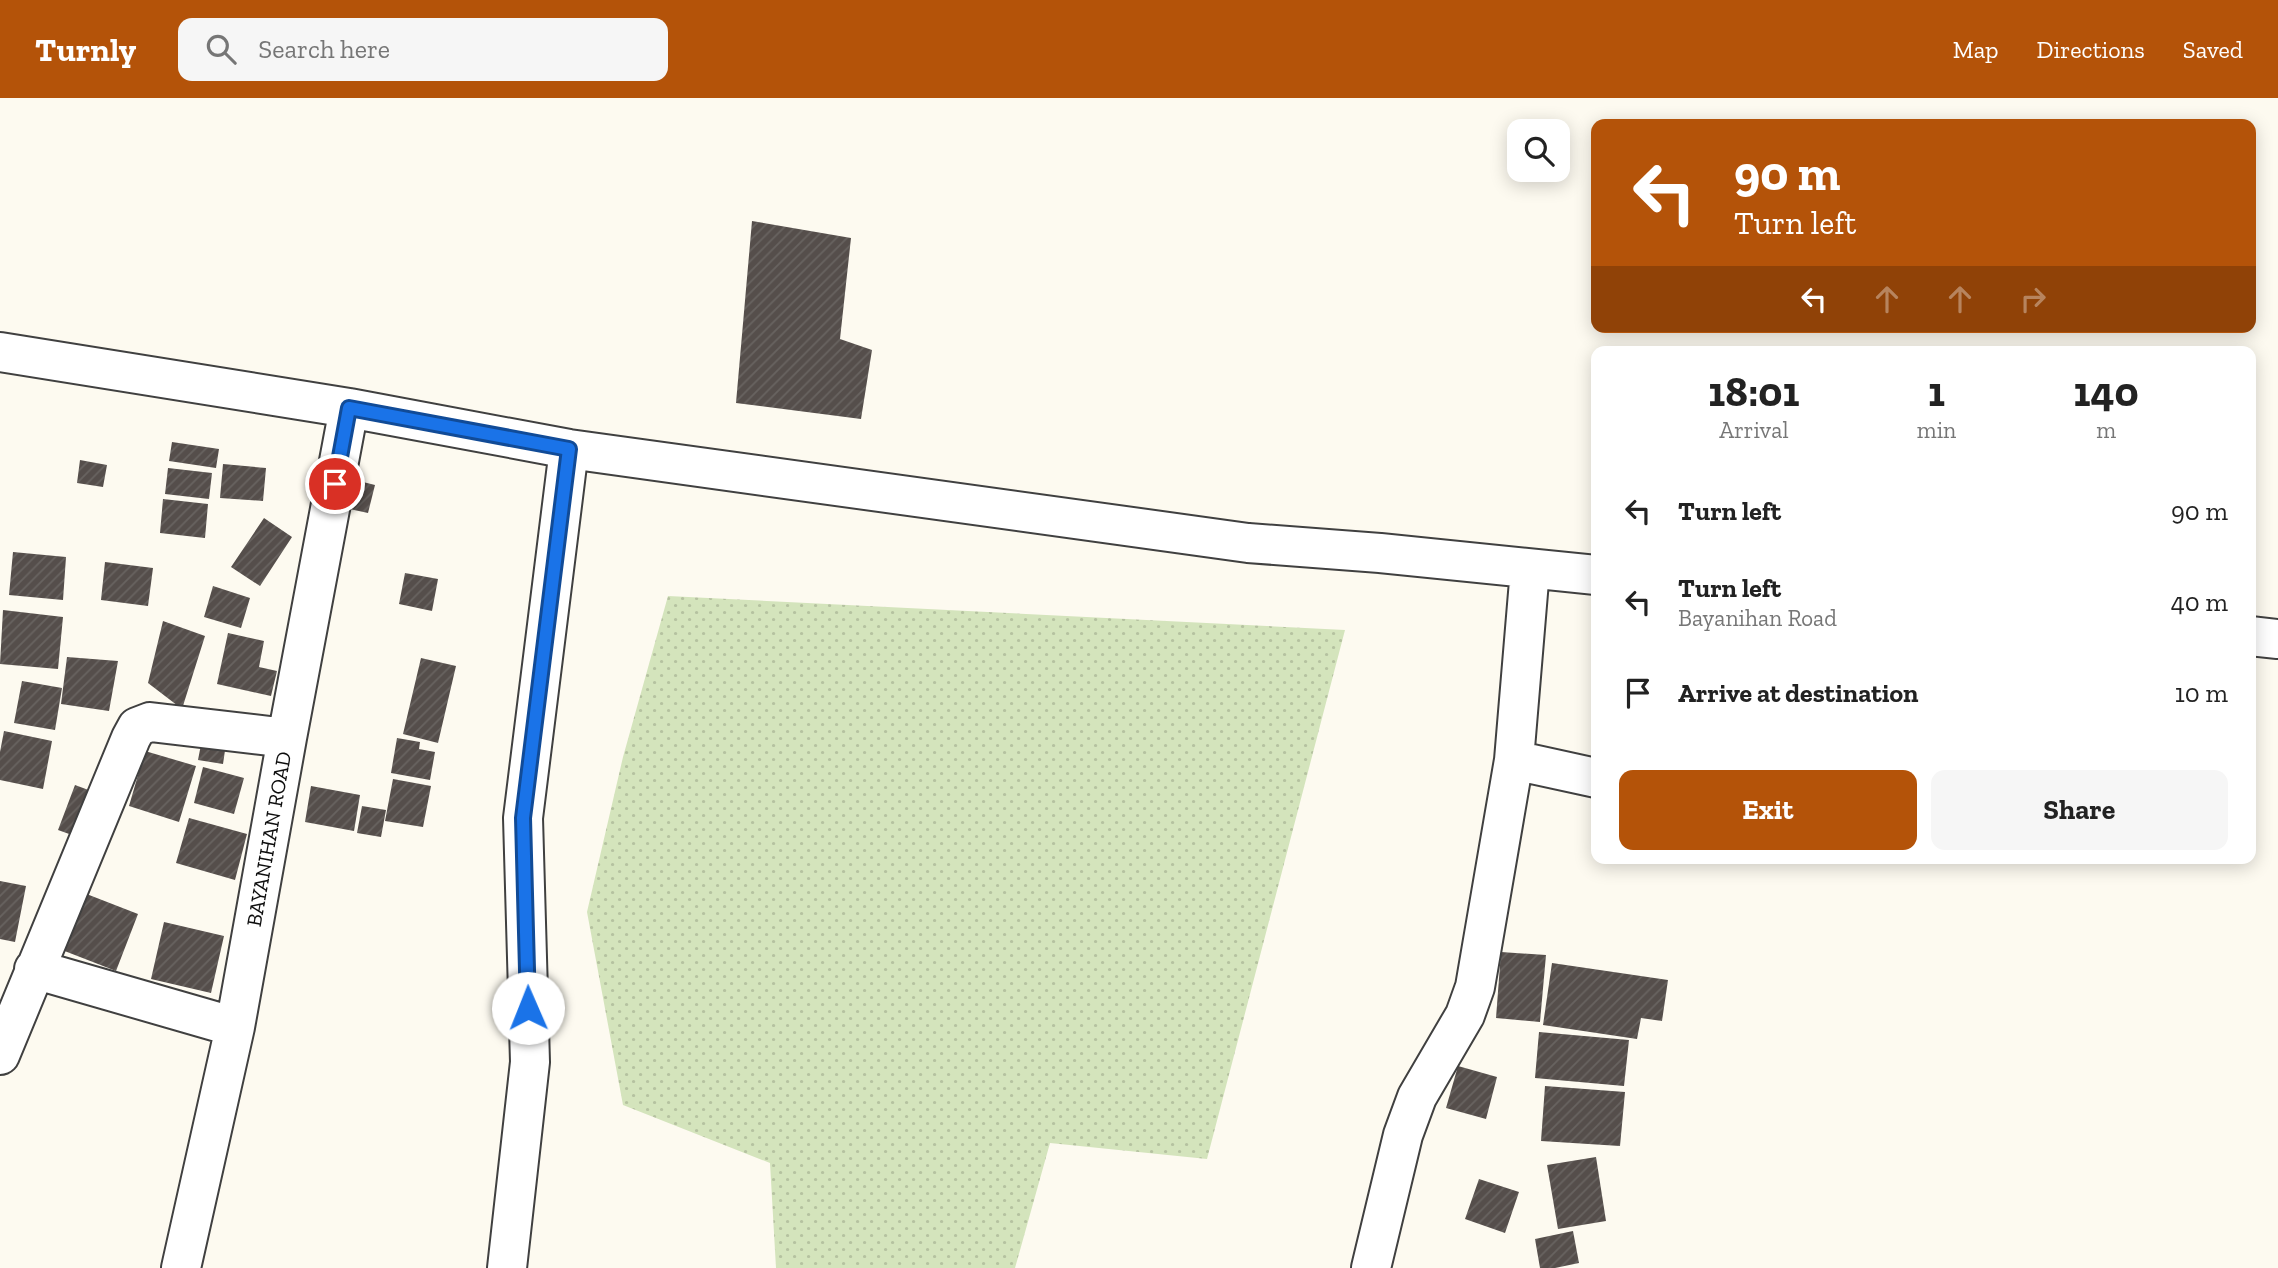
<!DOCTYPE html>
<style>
:root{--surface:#fff;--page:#f6f6f6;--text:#222;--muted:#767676;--accent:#b45309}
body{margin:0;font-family:"Zilla Slab",serif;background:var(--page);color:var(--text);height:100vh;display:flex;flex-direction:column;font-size:26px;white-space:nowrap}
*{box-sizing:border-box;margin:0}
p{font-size:23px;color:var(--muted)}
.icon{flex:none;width:38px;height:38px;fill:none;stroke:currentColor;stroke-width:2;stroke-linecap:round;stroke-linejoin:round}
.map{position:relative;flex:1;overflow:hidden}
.details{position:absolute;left:1591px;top:248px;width:665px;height:518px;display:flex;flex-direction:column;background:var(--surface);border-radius:14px;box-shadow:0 4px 18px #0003}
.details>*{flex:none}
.top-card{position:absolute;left:1591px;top:21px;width:665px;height:214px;border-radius:14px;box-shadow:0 4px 18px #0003;background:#b45309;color:#fff;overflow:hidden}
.controls{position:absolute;left:1507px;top:21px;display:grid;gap:14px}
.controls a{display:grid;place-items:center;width:63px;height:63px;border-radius:14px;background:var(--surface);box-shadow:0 4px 18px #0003;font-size:35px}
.pin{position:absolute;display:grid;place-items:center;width:60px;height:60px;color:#fff;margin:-30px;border:4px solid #fff;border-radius:50%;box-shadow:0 2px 7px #0007}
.me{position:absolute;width:77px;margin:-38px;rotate:359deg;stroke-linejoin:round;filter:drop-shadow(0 0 5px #0008)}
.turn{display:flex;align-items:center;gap:24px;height:147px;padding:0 28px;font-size:32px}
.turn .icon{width:91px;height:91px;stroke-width:2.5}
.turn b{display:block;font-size:49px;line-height:60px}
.lanes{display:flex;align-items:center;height:66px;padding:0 28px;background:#0003;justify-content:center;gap:35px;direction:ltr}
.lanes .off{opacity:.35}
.eta{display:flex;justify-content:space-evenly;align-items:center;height:119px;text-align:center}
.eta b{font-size:42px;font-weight:700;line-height:49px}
.action{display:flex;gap:14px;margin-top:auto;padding:14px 28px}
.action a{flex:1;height:80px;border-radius:14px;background:var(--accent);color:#fff;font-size:28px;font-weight:700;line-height:80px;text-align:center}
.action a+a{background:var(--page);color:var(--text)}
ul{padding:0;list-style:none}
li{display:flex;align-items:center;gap:21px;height:91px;padding:0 28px}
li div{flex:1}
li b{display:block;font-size:26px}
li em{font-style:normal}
header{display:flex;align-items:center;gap:42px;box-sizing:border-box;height:98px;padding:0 35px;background:var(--accent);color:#fff}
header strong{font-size:33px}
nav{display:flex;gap:38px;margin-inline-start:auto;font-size:24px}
.search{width:490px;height:63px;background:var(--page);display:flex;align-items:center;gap:18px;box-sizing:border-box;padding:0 24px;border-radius:14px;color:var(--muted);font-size:26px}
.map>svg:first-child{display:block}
.grass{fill:url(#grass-dots)}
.building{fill:url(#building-hatch)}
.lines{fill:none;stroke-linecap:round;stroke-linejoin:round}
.minor-casing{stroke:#404040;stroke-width:42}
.minor{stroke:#fff;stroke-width:38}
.route-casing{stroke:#114b97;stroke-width:18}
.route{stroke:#1a73e8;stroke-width:12}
.labels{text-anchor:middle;stroke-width:7;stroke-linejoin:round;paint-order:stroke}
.street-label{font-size:21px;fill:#0d0d0d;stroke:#fff}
</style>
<header>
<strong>Turnly</strong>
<div class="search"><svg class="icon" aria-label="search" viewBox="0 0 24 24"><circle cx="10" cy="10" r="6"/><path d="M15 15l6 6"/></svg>Search here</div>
<nav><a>Map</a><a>Directions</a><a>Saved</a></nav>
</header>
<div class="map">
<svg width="2278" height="1170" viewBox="0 0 2278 1170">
<defs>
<pattern id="grass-dots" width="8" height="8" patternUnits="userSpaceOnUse" patternTransform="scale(1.75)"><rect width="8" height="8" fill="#d4e4bc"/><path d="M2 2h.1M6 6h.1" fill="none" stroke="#b5c2a0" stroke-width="1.8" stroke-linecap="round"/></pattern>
<pattern id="building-hatch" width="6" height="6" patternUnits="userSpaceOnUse" patternTransform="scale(1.75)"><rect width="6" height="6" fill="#554e4b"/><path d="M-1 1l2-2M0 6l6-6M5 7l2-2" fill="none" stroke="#686360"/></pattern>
</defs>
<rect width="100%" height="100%" fill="#fdfaf0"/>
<path class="grass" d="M 668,498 L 1345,532 L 1207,1061 L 1050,1045 L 1015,1170 L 776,1170 L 770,1065 L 623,1007 L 587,814 L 623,659 Z"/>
<path class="building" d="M 752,123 L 851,140 L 840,241 L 872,252 L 861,321 L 736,305 Z
M 172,344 L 219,351 L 216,370 L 169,363 Z
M 80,362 L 107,367 L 103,389 L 77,385 Z
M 223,366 L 266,370 L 263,403 L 220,400 Z
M 168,370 L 212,375 L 209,401 L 165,396 Z
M 351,381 L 375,387 L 368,415 L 345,410 Z
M 163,401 L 208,406 L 205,440 L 160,435 Z
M 264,420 L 292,439 L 260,488 L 231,469 Z
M 13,454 L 66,459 L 63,502 L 9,497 Z
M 105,464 L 153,470 L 148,508 L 101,502 Z
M 405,475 L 438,481 L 432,513 L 399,506 Z
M 213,488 L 250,500 L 241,530 L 204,519 Z
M 3,512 L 63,519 L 58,571 L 0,566 Z
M 163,523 L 205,538 L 182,611 L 148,585 Z
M 228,535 L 264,543 L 259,569 L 277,573 L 271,598 L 217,586 Z
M 67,559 L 118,563 L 109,613 L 61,606 Z
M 421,560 L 456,568 L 438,645 L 403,636 Z
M 22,583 L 62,590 L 55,632 L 14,625 Z
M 4,633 L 52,643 L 43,691 L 0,682 L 0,654 Z
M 203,636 L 227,639 L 223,666 L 198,662 Z
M 397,640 L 420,644 L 419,651 L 435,654 L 430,682 L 391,675 Z
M 145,653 L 196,668 L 179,724 L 129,708 Z
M 203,669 L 244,680 L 234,716 L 194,705 Z
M 393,681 L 431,688 L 423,729 L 385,723 Z
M 75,687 L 102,697 L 86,742 L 58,732 Z
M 311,688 L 360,697 L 354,733 L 305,724 Z
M 362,708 L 386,712 L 381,739 L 357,735 Z
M 189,720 L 247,736 L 235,782 L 176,765 Z
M 0,783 L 26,788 L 15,844 L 0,841 Z
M 84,795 L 138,816 L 116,873 L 62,852 Z
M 164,824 L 224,838 L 211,895 L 151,881 Z
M 1501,854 L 1546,857 L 1540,924 L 1496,920 Z
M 1552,865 L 1668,882 L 1662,923 L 1641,920 L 1637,941 L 1543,927 Z
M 1539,934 L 1629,942 L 1624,988 L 1535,980 Z
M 1458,968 L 1497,979 L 1486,1021 L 1446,1010 Z
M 1545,988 L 1625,994 L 1620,1048 L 1541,1043 Z
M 1596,1059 L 1606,1123 L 1558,1131 L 1547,1067 Z
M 1479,1081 L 1519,1094 L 1505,1135 L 1465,1121 Z
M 1573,1133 L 1579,1165 L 1555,1170 L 1540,1170 L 1535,1141 Z"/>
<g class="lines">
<defs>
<path id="minor" d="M 0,254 L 349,310 L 569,351 L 1248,445 L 1380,455 L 1596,477
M 2250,538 L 2278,541
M 1514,662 L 1596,680
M 34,871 L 235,929
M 0,957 L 131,640 L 137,629 L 150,624 L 287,640
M 181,1170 L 235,929 L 287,640 L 349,310
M 507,1170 L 530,964 L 523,720 L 569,351
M 1371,1170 L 1403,1037 L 1417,999 L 1465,917 L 1475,889 L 1514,662 L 1530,471"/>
</defs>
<use href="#minor" class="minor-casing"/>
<use href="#minor" class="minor"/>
</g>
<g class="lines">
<defs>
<path id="route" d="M 335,386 L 349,310 L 569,351 L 523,720 L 528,910"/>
</defs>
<use href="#route" class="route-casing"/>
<use href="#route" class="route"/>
</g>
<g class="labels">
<g class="street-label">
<text transform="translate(269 741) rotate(-80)" y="7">BAYANIHAN ROAD</text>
</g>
</g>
</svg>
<div class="controls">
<a><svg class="icon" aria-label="search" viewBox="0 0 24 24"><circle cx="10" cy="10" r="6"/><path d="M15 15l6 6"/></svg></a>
</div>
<div class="pin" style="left:335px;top:386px;background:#d93025"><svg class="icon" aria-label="arrive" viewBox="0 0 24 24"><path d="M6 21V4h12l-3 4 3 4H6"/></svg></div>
<svg class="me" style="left:528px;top:910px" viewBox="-20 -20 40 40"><circle r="19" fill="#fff"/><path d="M0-13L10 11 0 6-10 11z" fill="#1a73e8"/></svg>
<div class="top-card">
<div class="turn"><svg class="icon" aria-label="left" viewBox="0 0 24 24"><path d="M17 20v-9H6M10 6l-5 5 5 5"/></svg><div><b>90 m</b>Turn left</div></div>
<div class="lanes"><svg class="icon" aria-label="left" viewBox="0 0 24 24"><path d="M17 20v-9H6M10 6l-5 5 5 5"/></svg><svg class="icon off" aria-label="ahead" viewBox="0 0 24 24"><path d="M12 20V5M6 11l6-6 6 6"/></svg><svg class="icon off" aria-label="ahead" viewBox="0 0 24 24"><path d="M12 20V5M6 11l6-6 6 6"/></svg><svg class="icon off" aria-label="right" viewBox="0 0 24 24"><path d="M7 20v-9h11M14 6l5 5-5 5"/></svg></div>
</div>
<section class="details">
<div class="eta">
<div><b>18:01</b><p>Arrival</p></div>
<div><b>1</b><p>min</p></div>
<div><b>140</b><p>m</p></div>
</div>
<ul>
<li><svg class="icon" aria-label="left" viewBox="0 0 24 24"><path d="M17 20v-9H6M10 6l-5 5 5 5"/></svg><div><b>Turn left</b></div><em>90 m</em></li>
<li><svg class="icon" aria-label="left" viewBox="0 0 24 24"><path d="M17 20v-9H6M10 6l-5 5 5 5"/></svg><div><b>Turn left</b><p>Bayanihan Road</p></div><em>40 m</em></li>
<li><svg class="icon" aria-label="arrive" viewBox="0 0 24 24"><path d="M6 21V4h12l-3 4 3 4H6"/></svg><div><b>Arrive at destination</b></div><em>10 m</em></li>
</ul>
<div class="action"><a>Exit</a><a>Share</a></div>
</section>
</div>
